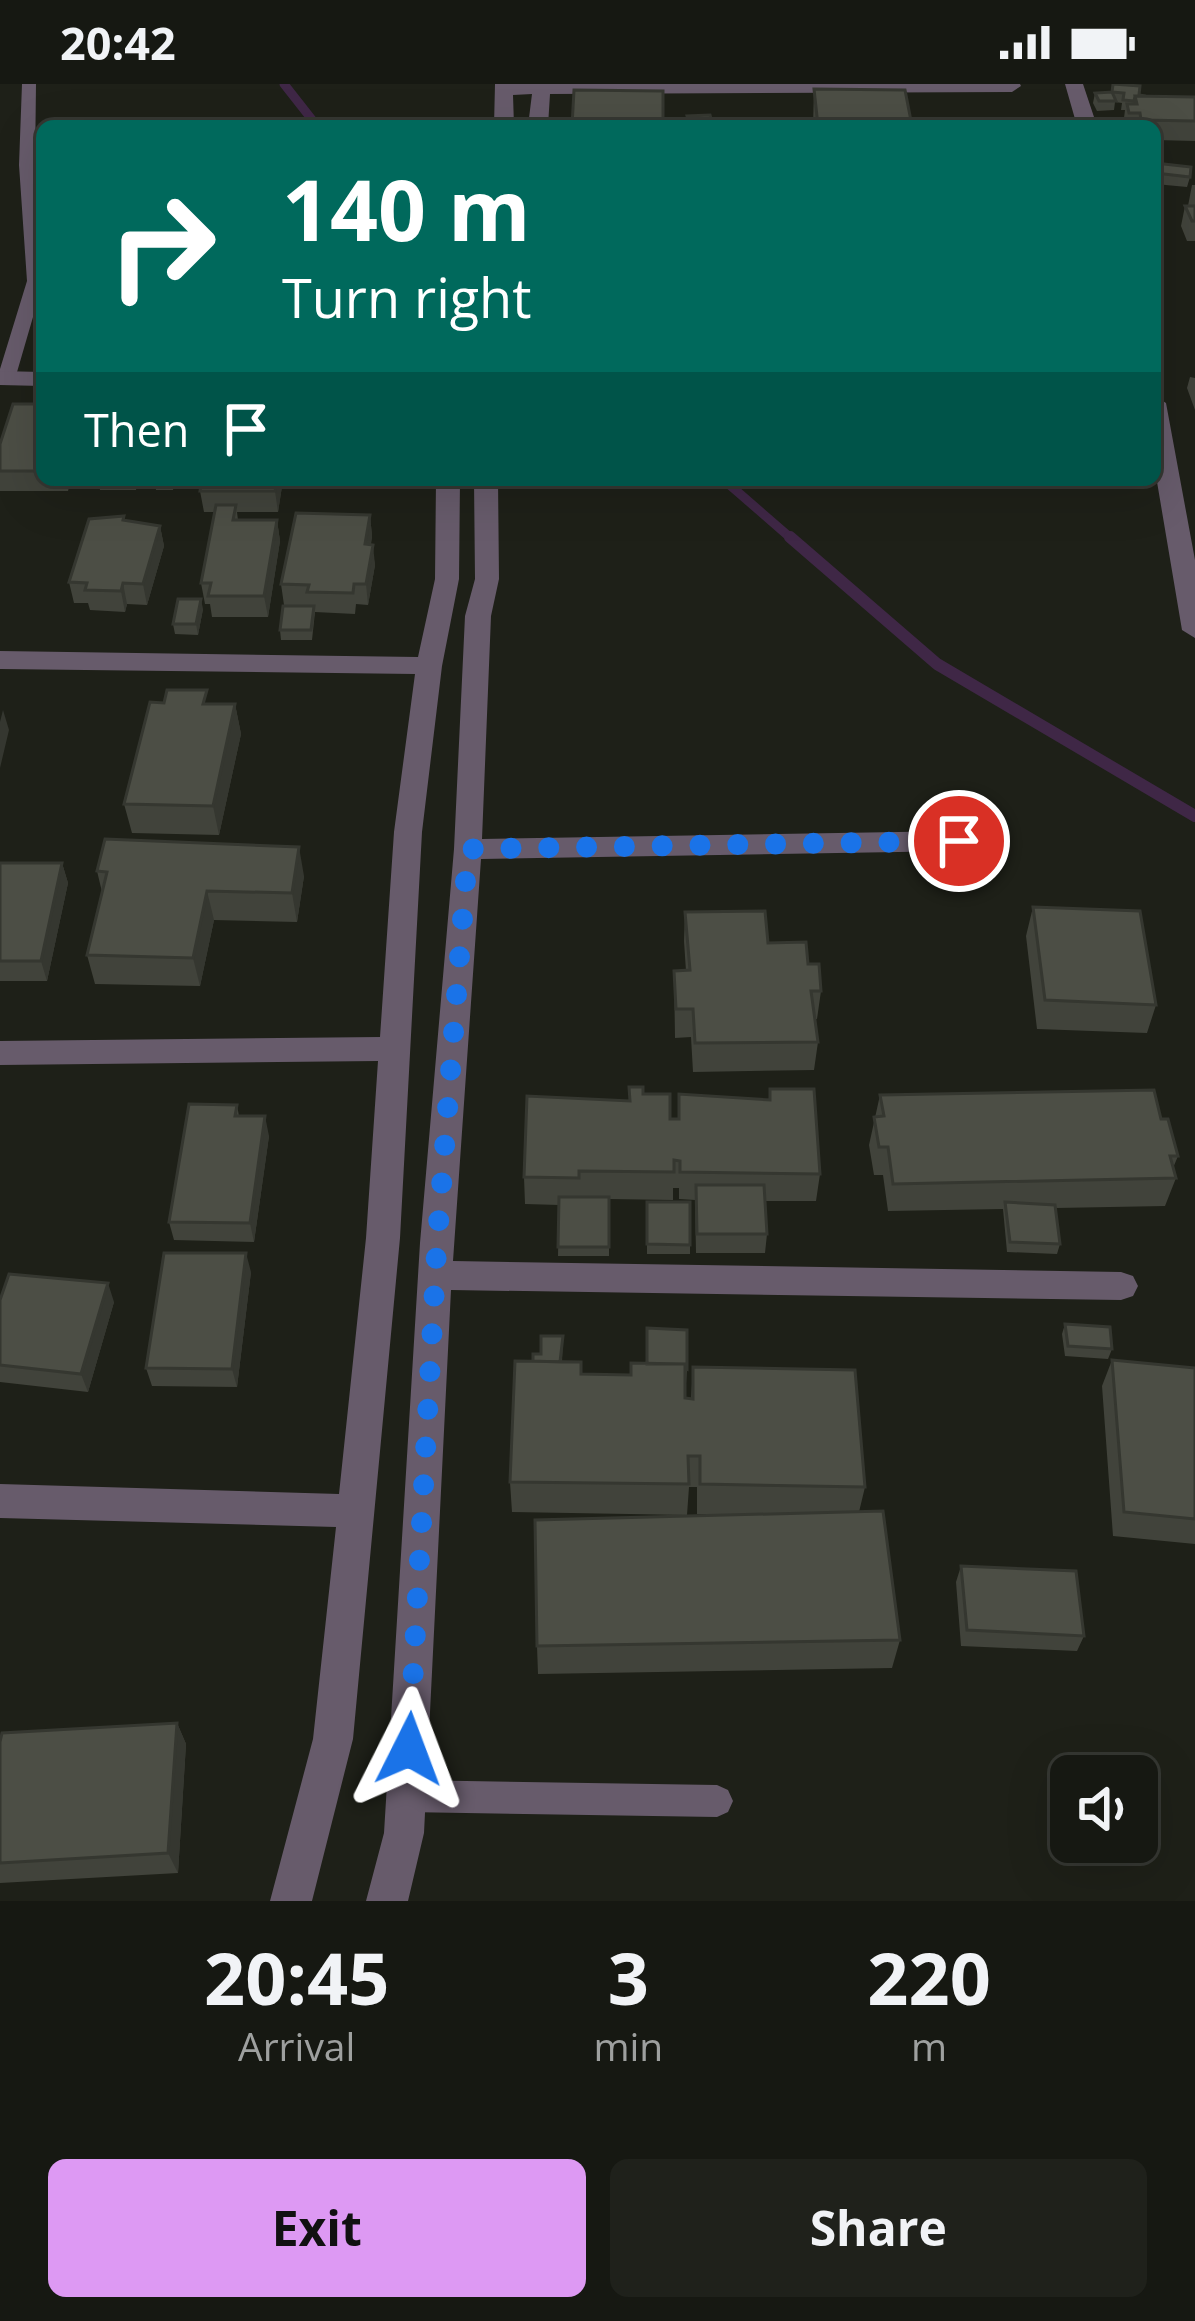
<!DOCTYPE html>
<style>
:root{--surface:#161812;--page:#1f211b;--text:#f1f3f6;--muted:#9ea09f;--line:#353732;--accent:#dd99f3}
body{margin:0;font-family:"Open Sans",sans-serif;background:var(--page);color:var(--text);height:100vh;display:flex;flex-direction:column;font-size:45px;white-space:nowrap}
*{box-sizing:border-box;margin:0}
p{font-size:39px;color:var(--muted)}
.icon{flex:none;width:66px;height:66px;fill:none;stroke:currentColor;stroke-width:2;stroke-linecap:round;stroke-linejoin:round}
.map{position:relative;height:1817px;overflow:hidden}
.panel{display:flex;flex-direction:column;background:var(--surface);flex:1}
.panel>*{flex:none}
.hud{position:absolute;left:36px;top:36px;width:1125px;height:366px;border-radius:18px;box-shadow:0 12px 48px #0002,0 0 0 3px var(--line);background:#00695c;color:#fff;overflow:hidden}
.controls{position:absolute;left:1050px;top:1671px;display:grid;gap:24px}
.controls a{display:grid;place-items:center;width:108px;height:108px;border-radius:18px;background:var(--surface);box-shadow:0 12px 48px #0002,0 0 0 3px var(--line);font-size:60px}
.pin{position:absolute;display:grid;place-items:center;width:102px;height:102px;color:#fff;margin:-51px;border:6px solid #fff;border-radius:50%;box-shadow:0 3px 12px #0007}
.me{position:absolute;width:132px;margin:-66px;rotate:3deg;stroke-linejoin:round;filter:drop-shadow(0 0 9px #0008)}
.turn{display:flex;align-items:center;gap:42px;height:252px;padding:0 48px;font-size:54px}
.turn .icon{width:156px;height:156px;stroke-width:2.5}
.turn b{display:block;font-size:84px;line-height:102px}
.then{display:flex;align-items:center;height:114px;padding:0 48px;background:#0003;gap:24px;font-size:45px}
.eta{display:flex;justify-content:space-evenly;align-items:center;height:204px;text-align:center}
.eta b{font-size:72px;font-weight:700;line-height:84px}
.button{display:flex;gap:24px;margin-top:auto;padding:24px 48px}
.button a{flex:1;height:138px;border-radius:18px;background:var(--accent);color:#111;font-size:48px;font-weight:700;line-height:138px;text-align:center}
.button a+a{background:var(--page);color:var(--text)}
.status{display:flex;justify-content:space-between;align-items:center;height:84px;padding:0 60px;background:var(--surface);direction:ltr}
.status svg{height:33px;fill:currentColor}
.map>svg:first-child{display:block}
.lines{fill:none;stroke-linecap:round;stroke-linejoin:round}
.stream-far1{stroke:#3f2746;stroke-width:9}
.stream{stroke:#3f2746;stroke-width:12}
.service{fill:#675b6b;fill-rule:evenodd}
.minor{fill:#675b6b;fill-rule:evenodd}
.wall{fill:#41433b}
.shaded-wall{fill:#353730}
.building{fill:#4c4e45;stroke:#353730;stroke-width:3}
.route{stroke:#1a73e8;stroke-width:21;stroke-dasharray:0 37.8}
</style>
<div class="status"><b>20:42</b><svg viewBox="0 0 49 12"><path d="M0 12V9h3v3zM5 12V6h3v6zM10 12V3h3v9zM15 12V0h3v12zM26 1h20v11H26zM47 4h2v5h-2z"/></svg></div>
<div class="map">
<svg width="1195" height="1817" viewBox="0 0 1195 1817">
<rect width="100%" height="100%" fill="#1e2018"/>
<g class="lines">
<path class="stream-far1" d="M 284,0 L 317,42
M 724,396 L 793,456"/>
<path class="stream" d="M 790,453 L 937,580 L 1195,732"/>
<path class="service" d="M 22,0 L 36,0 L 35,81 L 42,202 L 15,295 L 6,300 L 0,299 L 0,285 L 27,197 L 19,81 Z
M 406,1696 L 717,1701 L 728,1706 L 733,1717 L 728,1728 L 717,1733 L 406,1728 L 395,1723 L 390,1712 L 395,1701 Z"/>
<path class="minor" d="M 495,0 L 1020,0 L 1021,2 L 1012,8 L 550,10 L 548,42 L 528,42 L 532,10 L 513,11 L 514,42 L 494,42 Z
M 1065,0 L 1083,0 L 1097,42 L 1077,42 Z
M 0,287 L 42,288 L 42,302 L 0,301 Z
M 1155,312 L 1166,319 L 1195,476 L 1195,554 L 1182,546 L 1155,386 Z
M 436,396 L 460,396 L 459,495 L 442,582 L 422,748 L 400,1154 L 353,1655 L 312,1817 L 270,1817 L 313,1655 L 336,1443 L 0,1434 L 0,1400 L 339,1410 L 366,1154 L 378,977 L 0,981 L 0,957 L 380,953 L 394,748 L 415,590 L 0,585 L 0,567 L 418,573 L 435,495 Z
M 474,396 L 498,396 L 499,495 L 491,532 L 482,755 L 959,747 L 973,757 L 959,767 L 481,775 L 453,1177 L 1121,1188 L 1133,1192 L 1138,1202 L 1133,1212 L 1121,1216 L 451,1206 L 424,1749 L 408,1817 L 366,1817 L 384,1749 L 420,1159 L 454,765 L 465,532 L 475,495 Z"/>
</g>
<path class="wall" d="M 1113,0 L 1139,11 L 1195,13 L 1195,57 L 1155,56 L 1155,42 L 1123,42 L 1125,26 L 1121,26 L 1122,19 L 1115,18 L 1114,26 L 1097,27 L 1093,19 L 1095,9 L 1112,8 Z
M 814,5 L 912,42 L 813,42 Z
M 1155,79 L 1190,93 L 1187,103 L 1155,100 Z
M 1192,101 L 1195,101 L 1195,157 L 1187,157 L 1181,142 L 1185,122 L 1188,122 Z
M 1190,293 L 1195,294 L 1195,326 L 1187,304 Z
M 42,320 L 42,396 L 71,396 L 68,407 L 0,407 L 0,360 Z
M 98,396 L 138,396 L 136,406 L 100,406 Z
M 154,396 L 175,396 L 173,406 L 156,406 Z
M 202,396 L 283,396 L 278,428 L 237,428 L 238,436 L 277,436 L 280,457 L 268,533 L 212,533 L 210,520 L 205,520 L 201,499 L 215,428 L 204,428 L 200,407 Z
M 370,431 L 372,452 L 371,460 L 375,481 L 368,521 L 356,520 L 355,530 L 315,528 L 312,556 L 281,556 L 280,546 L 309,522 L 284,521 L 281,500 Z
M 124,432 L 125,436 L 160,442 L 164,462 L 147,521 L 127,520 L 125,528 L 90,526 L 88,519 L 74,519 L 69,498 Z
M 203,525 L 198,551 L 175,550 L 173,540 Z
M 164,619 L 235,620 L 241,650 L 219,751 L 132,749 L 124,720 Z
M 0,779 L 62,779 L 68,799 L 47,897 L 0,897 Z
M 97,787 L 304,792 L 297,838 L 214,836 L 200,902 L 95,900 L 87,871 L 102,808 Z
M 1033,823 L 1156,921 L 1147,949 L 1037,945 L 1026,852 Z
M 685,828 L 768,859 L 808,880 L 821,907 L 817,935 L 815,935 L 818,958 L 814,986 L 693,988 L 691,953 L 675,954 L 674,887 L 686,887 L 684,857 Z
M 629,1003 L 643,1010 L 670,1035 L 678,1035 L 679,1010 L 769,1016 L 770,1005 L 820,1090 L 816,1117 L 765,1117 L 767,1150 L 765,1169 L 696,1169 L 695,1116 L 679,1115 L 679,1104 L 673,1104 L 673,1116 L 609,1115 L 609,1172 L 558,1172 L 559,1121 L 525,1120 L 524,1093 L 629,1017 Z
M 880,1011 L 1161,1035 L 1178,1072 L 1173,1084 L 1176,1094 L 1165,1122 L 1056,1124 L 1060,1160 L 1057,1170 L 1007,1168 L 1003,1125 L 888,1127 L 883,1091 L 874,1091 L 869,1061 Z
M 237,1021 L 239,1032 L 269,1052 L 254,1158 L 174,1156 L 169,1138 Z
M 647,1118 L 690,1161 L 690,1170 L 647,1170 Z
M 251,1188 L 237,1303 L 152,1302 L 146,1284 Z
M 0,1216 L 114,1218 L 88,1308 L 0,1298 Z
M 1065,1240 L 1112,1265 L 1108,1275 L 1065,1272 L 1062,1250 Z
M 563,1252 L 562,1278 L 581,1290 L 631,1291 L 687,1285 L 685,1314 L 691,1315 L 693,1283 L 865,1403 L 859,1428 L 900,1556 L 892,1584 L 538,1590 L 537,1562 L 738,1431 L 697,1430 L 697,1403 L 689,1403 L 687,1431 L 512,1428 L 510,1398 L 541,1270 Z
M 1112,1276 L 1195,1284 L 1195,1460 L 1113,1452 L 1102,1302 Z
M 961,1482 L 1084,1552 L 1077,1567 L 961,1562 L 956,1498 Z
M 177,1639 L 186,1660 L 178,1789 L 0,1799 L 0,1658 Z"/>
<path class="shaded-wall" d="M 277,396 L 283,396 L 278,428 L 275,407 Z
M 370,431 L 372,452 L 367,481 L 365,460 Z
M 277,436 L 280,457 L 268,533 L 264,512 Z
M 160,442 L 164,462 L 147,521 L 143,500 Z
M 373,461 L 375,481 L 368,521 L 366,500 Z
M 123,499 L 127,520 L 125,528 L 121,507 Z
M 201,515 L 203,525 L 198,551 L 196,540 Z
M 235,620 L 241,650 L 219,751 L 213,722 Z
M 3,626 L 9,646 L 0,684 L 0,638 Z
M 299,763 L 304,792 L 297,838 L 292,809 Z
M 62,779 L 68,799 L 47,897 L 41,877 Z
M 207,807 L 214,836 L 200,902 L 193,874 Z
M 265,1032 L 269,1052 L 254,1158 L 250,1139 Z
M 246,1169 L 251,1188 L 237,1303 L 232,1285 Z
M 108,1199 L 114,1218 L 88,1308 L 81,1290 Z
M 177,1639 L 186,1660 L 178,1789 L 168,1769 Z"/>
<path class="building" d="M 1113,0 L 1140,2 L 1139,11 L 1146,12 L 1135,12 L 1134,17 L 1123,16 L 1124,9 L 1112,8 Z
M 814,5 L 905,6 L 912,42 L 818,42 Z
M 574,6 L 663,7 L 663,42 L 572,42 Z
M 1112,8 L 1116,17 L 1099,17 L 1095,9 Z
M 1135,12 L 1195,13 L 1195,37 L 1141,36 L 1140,29 L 1129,29 L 1127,20 L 1137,20 Z
M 710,31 L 713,42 L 690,42 L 687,32 Z
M 1155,79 L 1191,83 L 1190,93 L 1155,89 Z
M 1185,122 L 1195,122 L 1195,137 L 1192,137 Z
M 13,320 L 42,320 L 42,387 L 0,387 L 0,360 Z
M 202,396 L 277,396 L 275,407 L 200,407 Z
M 216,421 L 236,421 L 233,436 L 277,436 L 264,512 L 208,512 L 211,499 L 201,499 Z
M 296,429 L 370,431 L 365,460 L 373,461 L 366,500 L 354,500 L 353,509 L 307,508 L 309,501 L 281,500 Z
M 124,432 L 123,436 L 160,442 L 143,500 L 123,499 L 121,507 L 85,506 L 87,499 L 69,498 L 89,435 Z
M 178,515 L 201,515 L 196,540 L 173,540 Z
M 283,522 L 314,522 L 311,546 L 280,546 Z
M 167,606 L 207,606 L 203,620 L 235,620 L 213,722 L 124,720 L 150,618 L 164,619 Z
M 105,755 L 299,763 L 292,809 L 207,807 L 193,874 L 87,871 L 107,788 L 97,787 Z
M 0,779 L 62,779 L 41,877 L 0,877 Z
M 1033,823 L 1140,827 L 1156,921 L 1045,916 Z
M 765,827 L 768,859 L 806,858 L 808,880 L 819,880 L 821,907 L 811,907 L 818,958 L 695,959 L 693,925 L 676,925 L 674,887 L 690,886 L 685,828 Z
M 629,1003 L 643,1003 L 643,1010 L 670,1010 L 670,1035 L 679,1035 L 679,1010 L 770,1016 L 770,1005 L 814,1005 L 820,1090 L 680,1088 L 680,1077 L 674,1076 L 674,1088 L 579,1087 L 579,1094 L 524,1093 L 527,1012 L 630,1017 Z
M 1154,1006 L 1161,1035 L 1168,1035 L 1178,1072 L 1170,1072 L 1176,1094 L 893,1100 L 888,1063 L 879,1063 L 874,1033 L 884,1032 L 880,1011 Z
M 189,1020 L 237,1021 L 235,1032 L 265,1032 L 250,1139 L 169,1138 Z
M 696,1101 L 764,1101 L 767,1150 L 697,1150 Z
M 559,1113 L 609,1113 L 609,1163 L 558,1163 Z
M 647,1118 L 690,1118 L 690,1161 L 647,1160 Z
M 1005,1118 L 1055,1121 L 1060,1160 L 1010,1158 Z
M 164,1169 L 246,1169 L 232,1285 L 146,1284 Z
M 9,1190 L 108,1199 L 81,1290 L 0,1281 L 0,1216 Z
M 1065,1240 L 1110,1243 L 1112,1265 L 1068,1262 Z
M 647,1244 L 687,1246 L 687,1285 L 685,1284 L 685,1280 L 647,1280 Z
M 541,1252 L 563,1252 L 560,1278 L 533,1277 L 533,1270 L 541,1270 Z
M 1112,1276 L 1195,1284 L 1195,1435 L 1124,1428 Z
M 515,1277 L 581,1278 L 581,1290 L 631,1291 L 631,1279 L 685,1280 L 685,1314 L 693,1315 L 693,1283 L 855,1286 L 865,1403 L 700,1400 L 700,1372 L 688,1372 L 689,1400 L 510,1398 Z
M 883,1427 L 900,1556 L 537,1562 L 535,1436 Z
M 961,1482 L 1076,1487 L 1084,1552 L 967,1546 Z
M 177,1639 L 168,1769 L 0,1779 L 0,1658 L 2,1649 Z"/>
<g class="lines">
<path class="route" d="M 409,1665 L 437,1159 L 468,765 L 959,757"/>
</g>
</svg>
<div class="controls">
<a><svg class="icon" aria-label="sound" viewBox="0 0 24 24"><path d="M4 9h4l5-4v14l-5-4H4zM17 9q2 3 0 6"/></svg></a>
</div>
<div class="pin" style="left:959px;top:757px;background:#d93025"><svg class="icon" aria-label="arrive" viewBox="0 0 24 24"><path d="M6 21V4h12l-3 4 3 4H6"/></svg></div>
<svg class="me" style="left:409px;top:1665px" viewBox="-20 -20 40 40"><path d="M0-17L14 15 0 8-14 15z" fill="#1a73e8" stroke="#fff" stroke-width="4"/></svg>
<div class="hud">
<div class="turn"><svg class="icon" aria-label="right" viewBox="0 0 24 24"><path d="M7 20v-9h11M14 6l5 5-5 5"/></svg><div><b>140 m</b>Turn right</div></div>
<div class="then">Then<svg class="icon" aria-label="arrive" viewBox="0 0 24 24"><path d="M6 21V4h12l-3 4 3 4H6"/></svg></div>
</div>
</div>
<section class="panel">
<div class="eta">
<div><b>20:45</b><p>Arrival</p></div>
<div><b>3</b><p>min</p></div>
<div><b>220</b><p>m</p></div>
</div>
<div class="button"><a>Exit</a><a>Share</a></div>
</section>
